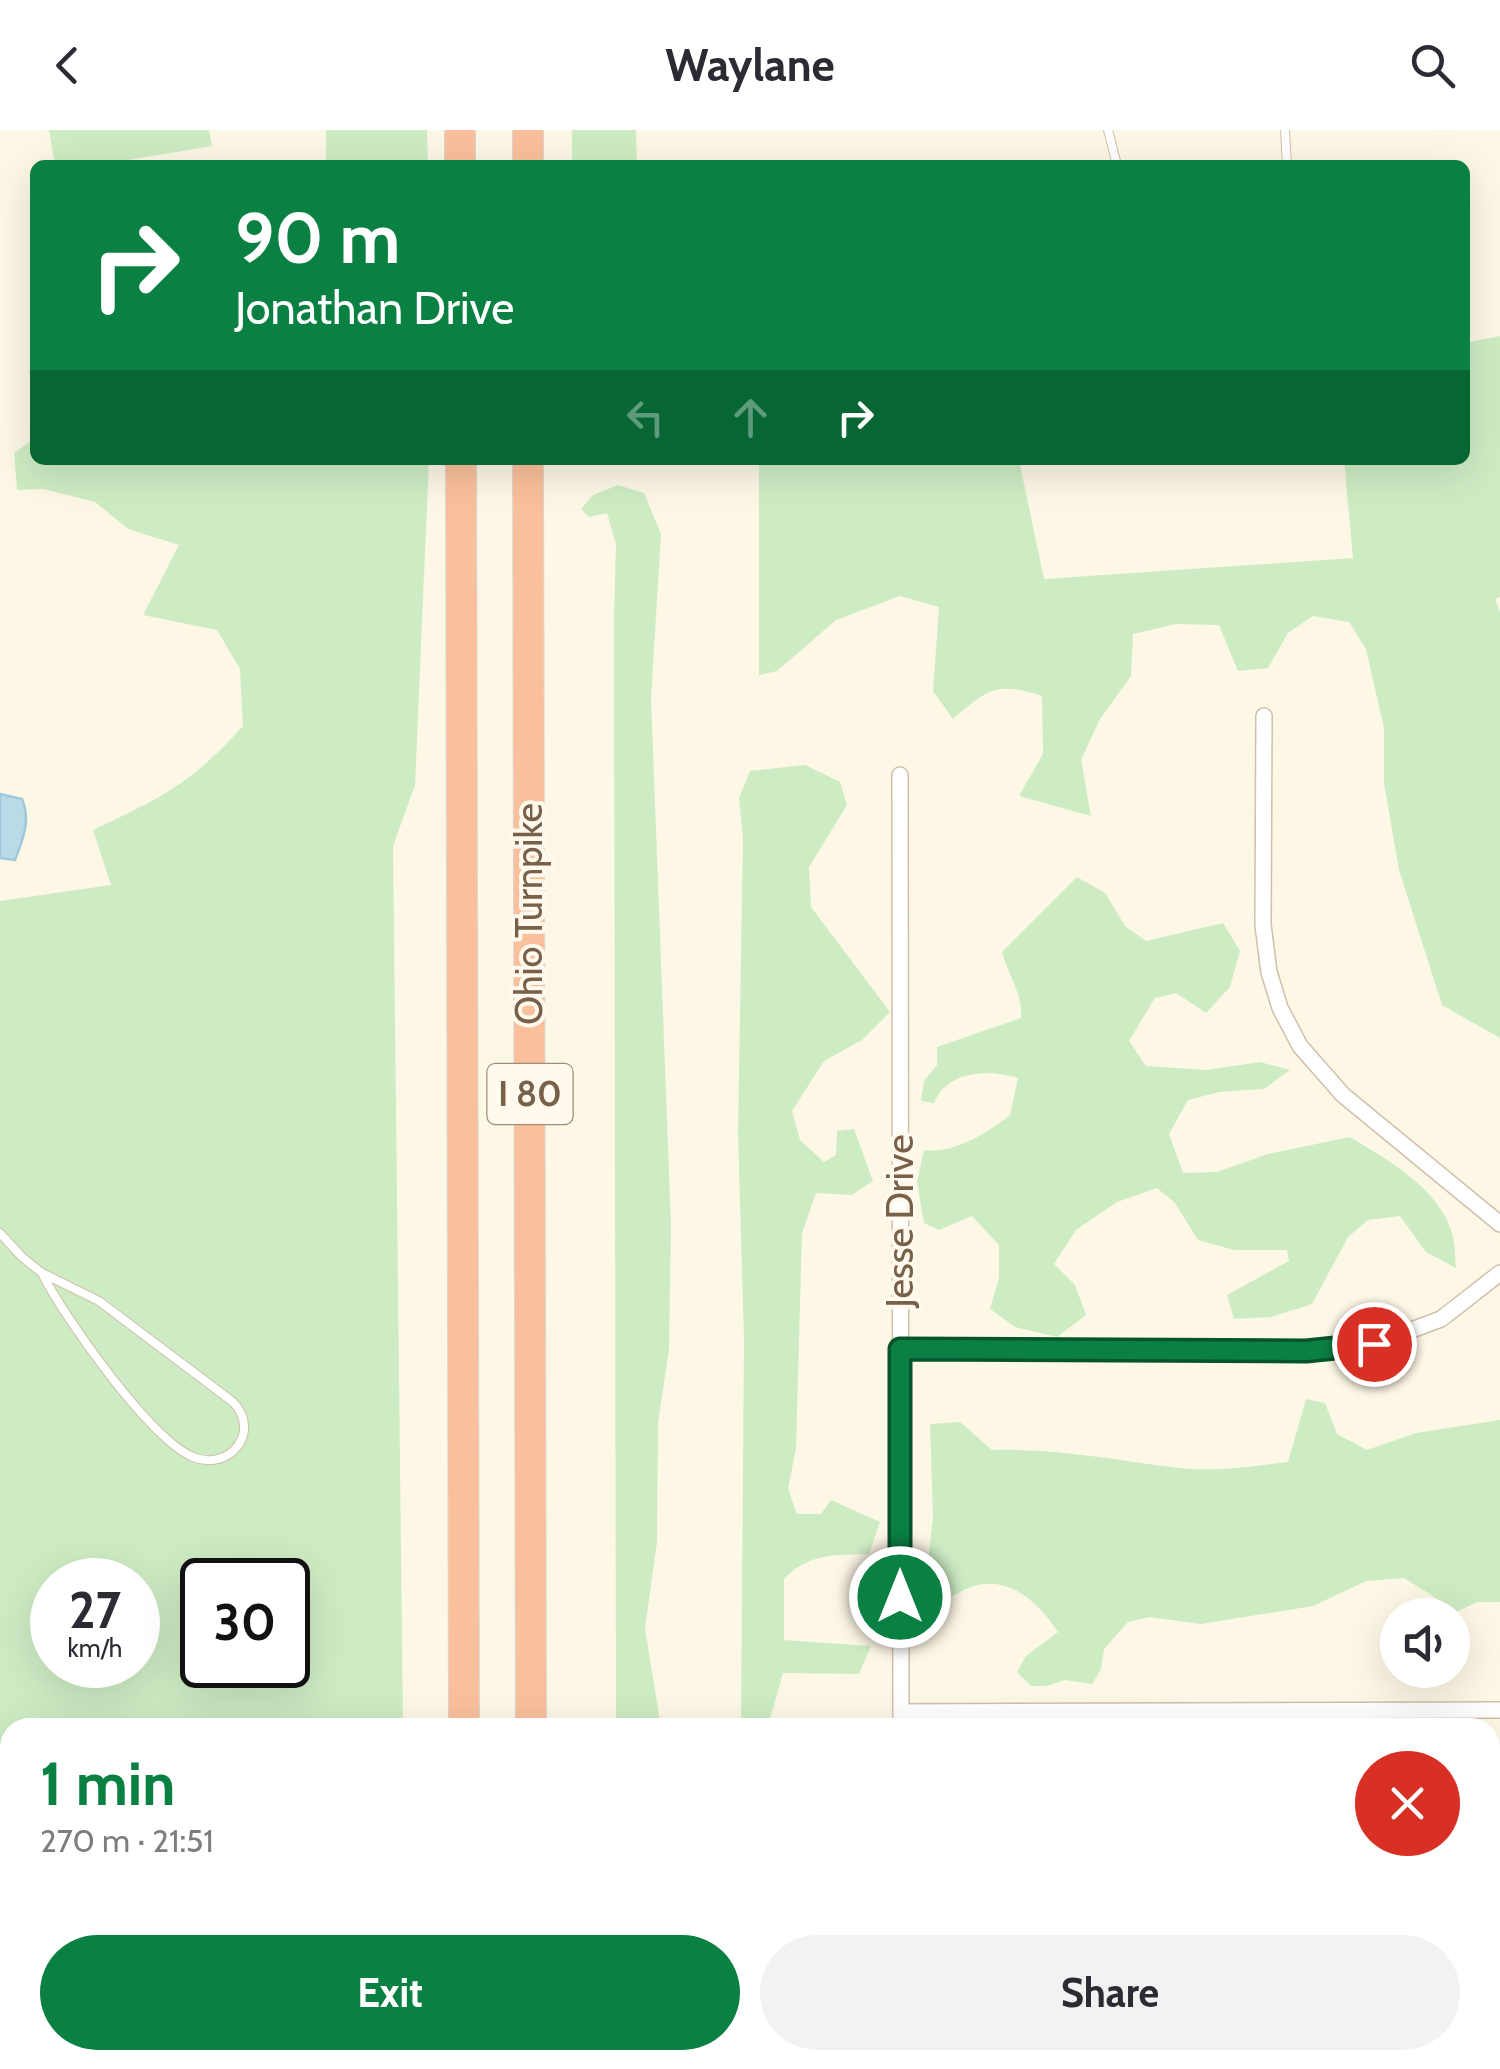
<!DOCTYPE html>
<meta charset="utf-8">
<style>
:root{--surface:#fff;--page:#f2f2f3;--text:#2b2b33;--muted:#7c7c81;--accent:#0b8043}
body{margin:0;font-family:Cabin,sans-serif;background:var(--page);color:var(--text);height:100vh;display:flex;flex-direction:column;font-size:38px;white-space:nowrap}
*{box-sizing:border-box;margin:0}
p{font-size:32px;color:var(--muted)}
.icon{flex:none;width:55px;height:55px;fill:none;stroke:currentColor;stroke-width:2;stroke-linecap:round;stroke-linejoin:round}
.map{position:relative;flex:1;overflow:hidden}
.panel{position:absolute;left:0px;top:1588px;width:1500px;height:352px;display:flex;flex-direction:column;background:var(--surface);border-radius:30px 30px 0 0;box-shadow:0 10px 40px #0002}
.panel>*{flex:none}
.guide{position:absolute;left:30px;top:30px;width:1440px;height:305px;border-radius:15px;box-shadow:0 10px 40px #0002;background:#0b8043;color:#fff;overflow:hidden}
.fabs{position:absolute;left:1380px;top:1468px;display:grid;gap:20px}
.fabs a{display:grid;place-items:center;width:90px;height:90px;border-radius:50%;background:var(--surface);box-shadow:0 10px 40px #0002;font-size:50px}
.speed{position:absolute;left:30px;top:1428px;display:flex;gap:20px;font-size:50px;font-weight:700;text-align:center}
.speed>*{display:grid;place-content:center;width:130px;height:130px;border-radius:50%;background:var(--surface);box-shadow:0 10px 40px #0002;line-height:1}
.speed small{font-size:25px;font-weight:400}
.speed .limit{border:5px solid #111;border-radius:15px;background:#fff;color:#111}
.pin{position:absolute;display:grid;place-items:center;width:85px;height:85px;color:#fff;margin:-42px;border:5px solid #fff;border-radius:50%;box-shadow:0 2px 10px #0007}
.me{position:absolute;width:110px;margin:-55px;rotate:0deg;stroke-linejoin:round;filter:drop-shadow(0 0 8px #0008)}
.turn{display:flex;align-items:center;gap:35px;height:210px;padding:0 40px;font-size:45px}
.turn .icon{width:130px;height:130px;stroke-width:2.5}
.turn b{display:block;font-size:70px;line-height:85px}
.lanes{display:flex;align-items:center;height:95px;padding:0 40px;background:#0003;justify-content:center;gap:50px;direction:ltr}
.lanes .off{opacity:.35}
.round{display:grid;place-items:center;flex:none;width:105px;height:105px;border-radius:52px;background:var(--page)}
.headline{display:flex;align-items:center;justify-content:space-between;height:170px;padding:0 40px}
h1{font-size:60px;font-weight:700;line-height:75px;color:var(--accent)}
.button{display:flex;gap:20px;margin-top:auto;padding:20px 40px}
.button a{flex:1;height:115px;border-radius:60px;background:var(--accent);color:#fff;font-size:40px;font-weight:700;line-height:115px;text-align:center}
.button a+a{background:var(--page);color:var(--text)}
header{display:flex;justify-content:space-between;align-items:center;height:130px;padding:0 40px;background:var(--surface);font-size:45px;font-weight:700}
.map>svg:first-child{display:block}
.green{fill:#ceecc4;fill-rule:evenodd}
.water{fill:#b9dbe8;stroke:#9fc9da;stroke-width:2.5}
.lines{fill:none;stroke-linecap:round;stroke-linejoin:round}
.lane-casing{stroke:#d0c0ab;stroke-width:10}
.street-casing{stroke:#d0c0ab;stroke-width:18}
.highway-casing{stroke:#dcd6d0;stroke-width:32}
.lane{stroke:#fff;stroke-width:8}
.street{stroke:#fff;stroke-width:15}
.highway{stroke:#fac09b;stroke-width:30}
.route-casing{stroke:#07532c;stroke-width:25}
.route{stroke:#0b8043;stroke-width:18}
.labels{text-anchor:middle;stroke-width:8;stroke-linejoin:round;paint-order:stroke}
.shield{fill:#fffaed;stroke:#a08e7a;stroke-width:2.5}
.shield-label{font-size:35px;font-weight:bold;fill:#786049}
.street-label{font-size:38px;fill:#786049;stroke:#fffaed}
</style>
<header><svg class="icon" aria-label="back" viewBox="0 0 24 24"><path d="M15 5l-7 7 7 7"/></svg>Waylane<svg class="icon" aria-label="search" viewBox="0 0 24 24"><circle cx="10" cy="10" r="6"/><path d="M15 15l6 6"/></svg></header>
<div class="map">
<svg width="1500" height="1939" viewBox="0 0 1500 1939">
<rect width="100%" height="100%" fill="#fdf7e6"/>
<path class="green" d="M 49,0 L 209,0 L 212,16 L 98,35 L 55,35 Z
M 326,0 L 427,0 L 428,35 L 326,35 Z
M 572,0 L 636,0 L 637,35 L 572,35 Z
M 1500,206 L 1500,467 L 1495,469 L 1500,482 L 1500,908 L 1442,875 L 1399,740 L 1384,653 L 1384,598 L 1366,519 L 1349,492 L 1313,486 L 1288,503 L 1268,538 L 1238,541 L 1219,495 L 1176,494 L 1133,504 L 1131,546 L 1100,589 L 1081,630 L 1091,686 L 1019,666 L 1043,624 L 1042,566 C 996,551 988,559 953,589 L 933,561 L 939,477 L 900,466 L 836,490 L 777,541 L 759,545 L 759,330 L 1019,330 L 1044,449 L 1353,428 L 1344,330 L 1465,330 L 1465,213 Z
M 35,308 L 35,330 L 429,330 L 415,655 L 393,716 L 403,1597 L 10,1598 L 10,1886 L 0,1877 L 0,771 L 111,755 L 93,700 C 161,668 192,653 243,596 L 240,539 L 217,500 L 143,485 L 179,415 L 128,399 L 95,372 L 44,359 L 17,360 L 14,323 ZM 52,1450 L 138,1450 L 138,1535 L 52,1535 ZM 202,1450 L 288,1450 L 288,1535 L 202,1535 Z
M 618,355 L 644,363 L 661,404 L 651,568 L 671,1095 L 669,1219 L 658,1293 L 657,1412 L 645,1498 L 661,1598 L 616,1597 L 614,489 L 616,414 L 607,383 L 589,387 L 581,379 L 593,365 Z
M 805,635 L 840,652 L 847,675 L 809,737 L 811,777 L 890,882 L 862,910 L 824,931 L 792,981 L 800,1010 L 824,1032 L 836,1025 L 837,1001 L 854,999 L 873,1051 L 852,1065 L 816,1063 L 802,1103 L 796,1318 L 788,1359 L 797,1384 L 821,1384 L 831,1370 L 880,1392 L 869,1424 C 834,1425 809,1423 784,1449 L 784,1510 L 871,1516 L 859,1544 L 783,1543 L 769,1592 L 771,1597 L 741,1597 L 744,1209 L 738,1003 L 743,709 L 739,668 L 750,641 Z
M 1077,747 L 1105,763 L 1125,796 L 1146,811 L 1223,793 L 1240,821 L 1230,857 L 1206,883 L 1176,863 L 1155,868 L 1129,911 L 1146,936 L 1206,940 L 1260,932 L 1290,940 L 1264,959 L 1219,962 L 1188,970 L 1169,1004 L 1183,1043 L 1217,1042 L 1268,1024 L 1350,1007 C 1389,1031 1440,1058 1453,1106 C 1455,1116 1455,1128 1456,1138 L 1426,1122 L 1400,1086 L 1368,1090 L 1348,1107 L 1312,1174 L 1271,1187 L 1234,1189 L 1227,1165 L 1289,1131 L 1287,1120 L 1234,1120 L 1198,1110 L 1175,1073 L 1157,1058 L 1117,1072 L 1076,1100 L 1054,1134 L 1075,1155 L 1086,1185 L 1057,1207 L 1015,1197 L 990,1179 L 999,1148 L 999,1115 L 972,1086 L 939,1100 L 924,1093 L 917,1052 L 924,1020 C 954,1024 987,1003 1010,985 L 1018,948 C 989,939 947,940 934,973 L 921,971 L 924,951 L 937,935 L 937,917 L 1021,888 C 1023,865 1008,844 1002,822 Z
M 1306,1269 L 1325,1273 L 1337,1304 L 1367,1320 L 1416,1303 L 1500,1290 L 1500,1472 L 1477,1472 L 1450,1485 L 1444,1473 L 1404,1448 L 1366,1451 L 1313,1476 L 1201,1494 L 1149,1487 L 1128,1492 L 1104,1519 L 1101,1539 L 1092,1554 L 1065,1550 L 1047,1556 L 1031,1556 L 1017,1542 L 1026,1526 L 1058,1502 C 1041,1476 1013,1447 978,1455 C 962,1459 948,1470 932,1473 L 929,1423 L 933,1387 L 930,1294 L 960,1292 L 992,1320 C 1055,1318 1116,1330 1179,1338 C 1213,1342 1254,1336 1288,1332 Z
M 1490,1732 L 1500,1742 L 1500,1939 L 1392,1939 L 1398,1930 L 1490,1930 Z
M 59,1930 L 407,1930 L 407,1939 L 69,1939 Z
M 1022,1930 L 1142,1930 L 1142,1939 L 1012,1939 Z"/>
<path class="water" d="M 0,664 L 22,669 C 31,691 23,709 15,730 L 0,728 Z"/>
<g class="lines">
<defs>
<path id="lane" d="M 1108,0 L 1117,35
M 1285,0 L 1287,35
M 0,1103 L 22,1127 L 42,1143 L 99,1171 L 233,1272 C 262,1302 229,1342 193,1327 C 150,1309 63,1186 42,1143"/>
<path id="street" d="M 1264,586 L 1263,795 L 1269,842 L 1280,878 L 1300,916 L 1343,965 L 1500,1094
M 900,645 L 901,1598
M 900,1219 L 1305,1221 L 1374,1214 L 1441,1189 L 1500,1143
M 901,1582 L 1500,1580
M 902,1930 L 902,1939
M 1263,1939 L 1263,1930"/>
<path id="highway" d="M 528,0 L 528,35
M 460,35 L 460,0
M 461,330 L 464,1598
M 528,330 L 531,1598
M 467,1930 L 467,1939
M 531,1939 L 531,1930"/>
</defs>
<use href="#lane" class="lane-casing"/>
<use href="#street" class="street-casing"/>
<use href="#highway" class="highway-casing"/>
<use href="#lane" class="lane"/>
<use href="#street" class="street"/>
<use href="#highway" class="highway"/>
</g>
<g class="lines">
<defs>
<path id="route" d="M 900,1467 L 900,1219 L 1306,1221 L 1374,1214"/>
</defs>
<use href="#route" class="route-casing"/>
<use href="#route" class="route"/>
</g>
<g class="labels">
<rect class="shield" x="487.5" y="934" width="85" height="60" rx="8"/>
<g class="shield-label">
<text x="530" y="976">I 80</text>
</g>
<g class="street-label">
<text transform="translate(529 784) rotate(-90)" y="13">Ohio Turnpike</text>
<text transform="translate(900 1091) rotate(-90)" y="13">Jesse Drive</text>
</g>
</g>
</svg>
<div class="fabs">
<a><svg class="icon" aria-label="sound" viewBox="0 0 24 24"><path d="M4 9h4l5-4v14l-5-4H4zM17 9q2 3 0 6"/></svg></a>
</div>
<div class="speed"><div>27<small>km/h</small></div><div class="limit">30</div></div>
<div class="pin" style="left:1374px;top:1214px;background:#d93025"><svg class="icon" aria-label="arrive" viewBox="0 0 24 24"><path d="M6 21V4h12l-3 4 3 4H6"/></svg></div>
<svg class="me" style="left:900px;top:1467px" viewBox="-20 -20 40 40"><circle r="17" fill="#0b8043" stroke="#fff" stroke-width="3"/><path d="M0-11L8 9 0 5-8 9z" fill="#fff"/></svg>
<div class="guide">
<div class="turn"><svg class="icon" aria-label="right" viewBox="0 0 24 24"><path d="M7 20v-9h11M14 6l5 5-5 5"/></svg><div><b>90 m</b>Jonathan Drive</div></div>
<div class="lanes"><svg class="icon off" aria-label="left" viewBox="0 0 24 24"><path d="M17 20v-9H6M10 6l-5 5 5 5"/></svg><svg class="icon off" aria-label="ahead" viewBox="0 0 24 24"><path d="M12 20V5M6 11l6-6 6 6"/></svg><svg class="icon" aria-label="right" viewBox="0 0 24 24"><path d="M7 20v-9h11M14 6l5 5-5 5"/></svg></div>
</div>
<section class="panel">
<div class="headline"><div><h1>1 min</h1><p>270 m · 21:51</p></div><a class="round" style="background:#d93025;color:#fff"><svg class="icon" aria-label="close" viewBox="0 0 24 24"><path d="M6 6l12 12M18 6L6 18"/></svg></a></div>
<div class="button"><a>Exit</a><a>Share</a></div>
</section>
</div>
